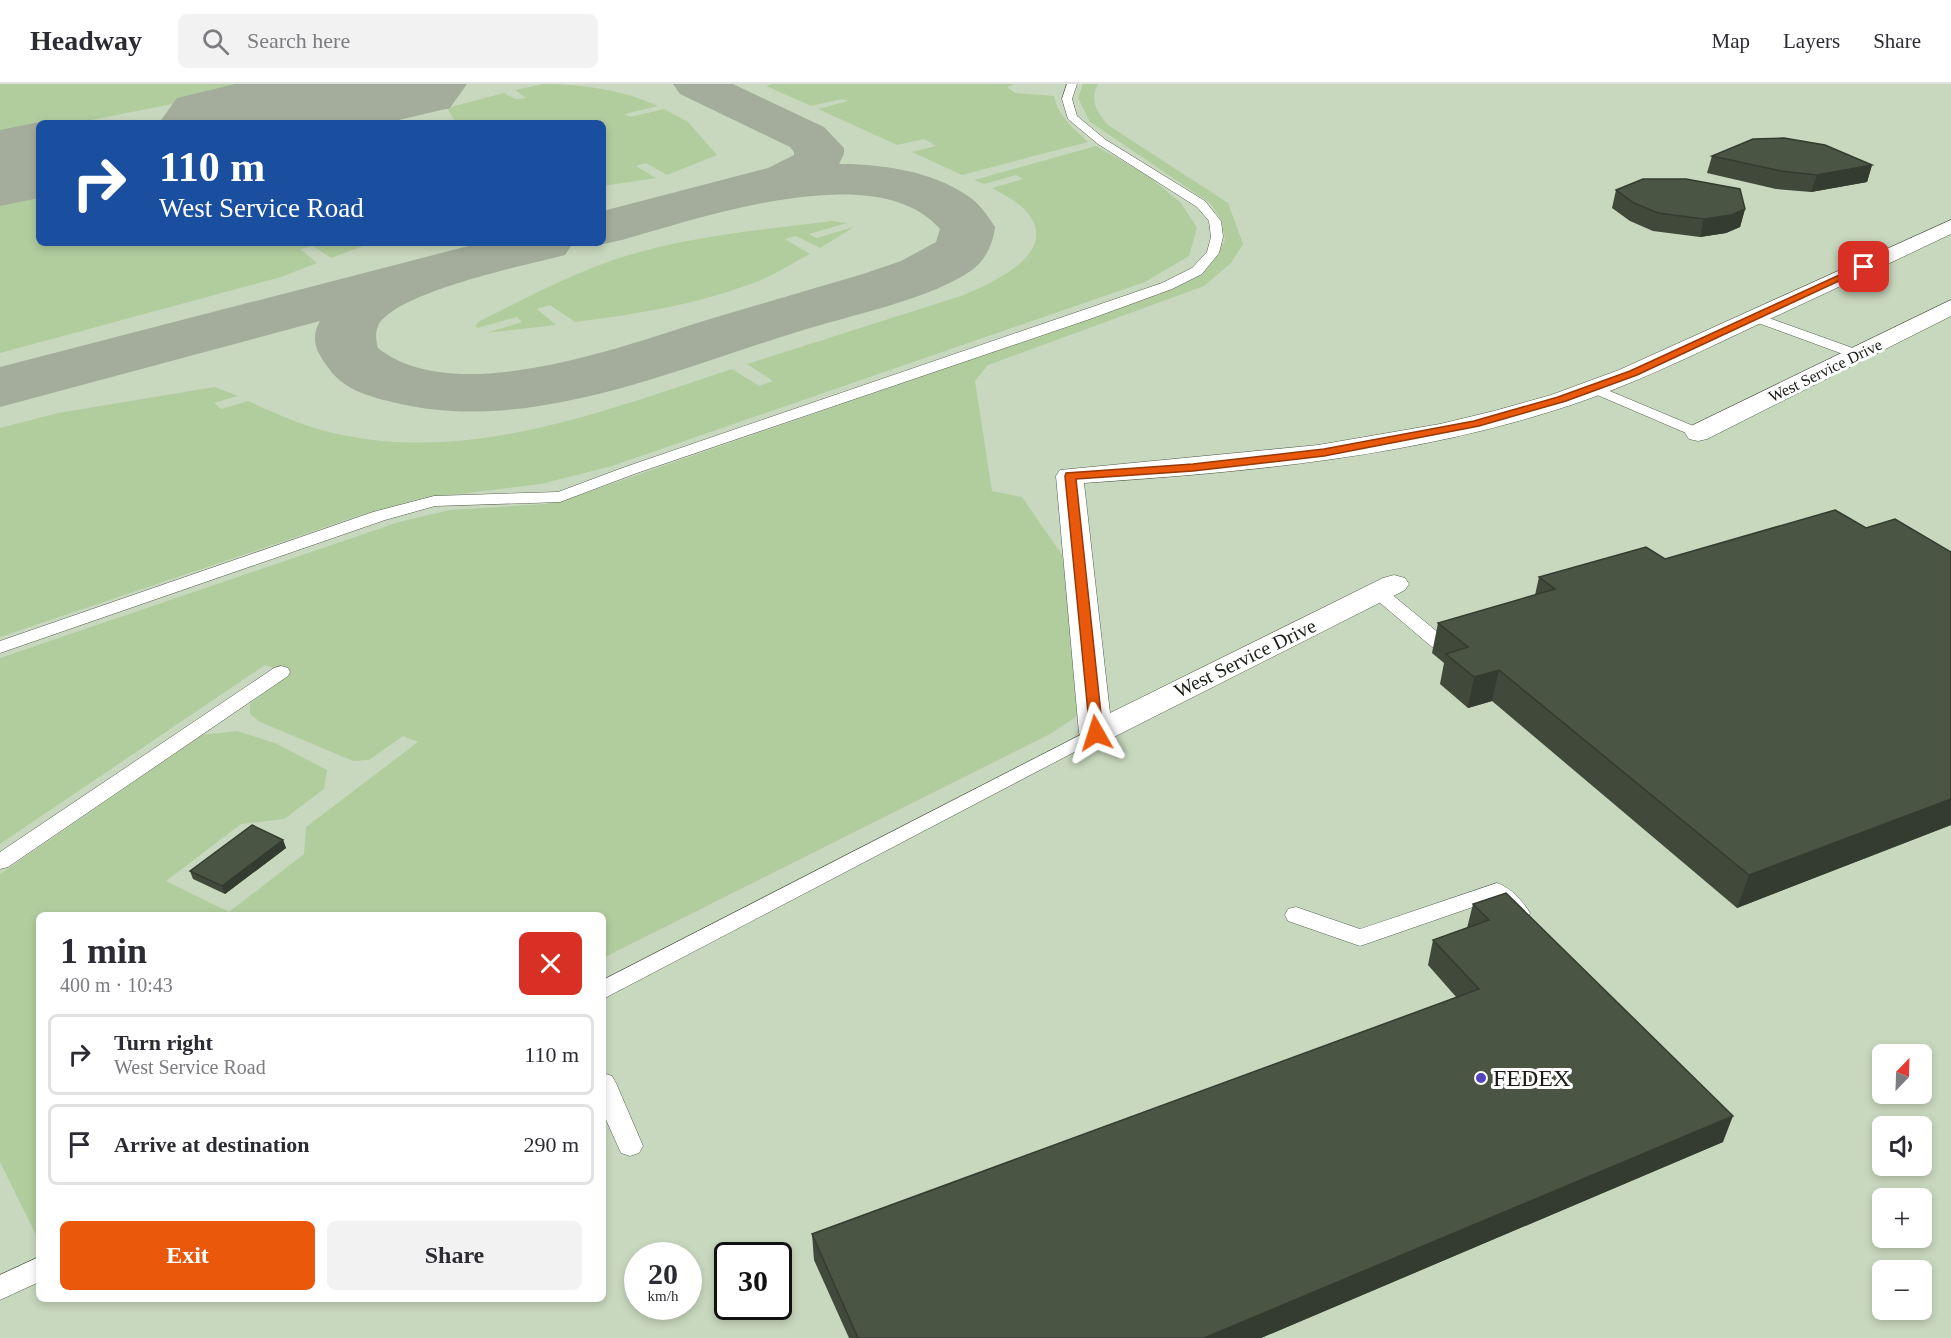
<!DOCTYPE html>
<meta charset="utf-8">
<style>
:root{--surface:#fff;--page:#f2f2f3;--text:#2b2b33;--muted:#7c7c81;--line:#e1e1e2;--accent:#ea580c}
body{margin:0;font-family:"Times New Roman",serif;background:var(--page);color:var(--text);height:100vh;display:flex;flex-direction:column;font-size:22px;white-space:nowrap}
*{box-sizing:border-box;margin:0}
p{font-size:20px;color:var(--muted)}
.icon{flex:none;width:33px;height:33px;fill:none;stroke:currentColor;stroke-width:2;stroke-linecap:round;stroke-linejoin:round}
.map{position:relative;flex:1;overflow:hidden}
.side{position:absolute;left:36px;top:828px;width:570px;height:390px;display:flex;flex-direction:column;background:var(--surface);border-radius:9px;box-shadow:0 3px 9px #0003}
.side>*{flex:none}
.hud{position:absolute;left:36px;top:36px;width:570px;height:126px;border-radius:9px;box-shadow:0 3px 9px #0003;background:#1a4fa0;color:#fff;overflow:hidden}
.needle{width:39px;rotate:23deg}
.controls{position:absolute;left:1872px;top:960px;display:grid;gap:12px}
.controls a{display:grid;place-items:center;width:60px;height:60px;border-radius:9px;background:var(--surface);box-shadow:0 3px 9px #0003;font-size:30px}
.speed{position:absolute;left:624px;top:1158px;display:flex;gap:12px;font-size:30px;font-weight:700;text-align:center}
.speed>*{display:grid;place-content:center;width:78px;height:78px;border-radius:50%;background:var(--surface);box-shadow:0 3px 9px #0003;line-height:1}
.speed small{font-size:15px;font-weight:400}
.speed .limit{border:3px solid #111;border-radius:9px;background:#fff;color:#111}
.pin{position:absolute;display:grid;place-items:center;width:51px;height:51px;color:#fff;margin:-26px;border-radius:12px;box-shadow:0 3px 9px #0006}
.me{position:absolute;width:66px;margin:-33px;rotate:354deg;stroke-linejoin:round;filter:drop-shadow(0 0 4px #0008)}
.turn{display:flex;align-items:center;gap:21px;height:126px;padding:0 24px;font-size:27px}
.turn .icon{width:78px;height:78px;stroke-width:2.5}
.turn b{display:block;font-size:42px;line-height:51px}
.round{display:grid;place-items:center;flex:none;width:63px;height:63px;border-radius:9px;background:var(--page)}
.overview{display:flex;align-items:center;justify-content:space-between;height:102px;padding:0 24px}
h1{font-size:36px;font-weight:800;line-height:45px}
.action{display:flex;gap:12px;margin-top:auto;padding:12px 24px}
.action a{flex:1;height:69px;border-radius:9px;background:var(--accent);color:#fff;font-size:24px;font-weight:800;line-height:69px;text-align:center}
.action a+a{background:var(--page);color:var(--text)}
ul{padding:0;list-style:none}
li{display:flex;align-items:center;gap:18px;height:81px;margin:0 12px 9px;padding:0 12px;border:3px solid var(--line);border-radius:9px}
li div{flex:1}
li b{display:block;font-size:22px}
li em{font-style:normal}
header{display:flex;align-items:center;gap:36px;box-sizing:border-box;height:84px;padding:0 30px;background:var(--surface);border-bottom:2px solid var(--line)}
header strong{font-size:28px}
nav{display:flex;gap:33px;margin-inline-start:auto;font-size:21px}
.search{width:420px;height:54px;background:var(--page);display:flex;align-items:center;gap:15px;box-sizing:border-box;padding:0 21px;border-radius:9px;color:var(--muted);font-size:22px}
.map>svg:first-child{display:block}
.built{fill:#c8d8be;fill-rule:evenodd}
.green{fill:#b1cd9e}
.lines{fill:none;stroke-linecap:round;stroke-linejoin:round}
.taxiway{fill:#a4ad9c;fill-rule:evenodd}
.runway{fill:#a4ad9c;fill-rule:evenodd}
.service-casing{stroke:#525d4b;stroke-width:1}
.minor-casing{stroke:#525d4b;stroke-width:1}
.service{fill:#fff;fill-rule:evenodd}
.minor{fill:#fff;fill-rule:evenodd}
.wall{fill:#40493a}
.shaded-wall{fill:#343c30}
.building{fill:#4a5544;stroke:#343c30;stroke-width:1.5}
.route{fill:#ea580c;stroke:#983908;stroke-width:1.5}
.poi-dot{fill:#5344bc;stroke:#fff;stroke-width:2}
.labels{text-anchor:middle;stroke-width:6;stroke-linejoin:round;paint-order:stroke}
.far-street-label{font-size:16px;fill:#181c15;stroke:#fff}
.street-label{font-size:20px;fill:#181c15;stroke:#fff}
.near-poi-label{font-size:24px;fill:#181c15;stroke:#fff;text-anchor:start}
</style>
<header>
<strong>Headway</strong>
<div class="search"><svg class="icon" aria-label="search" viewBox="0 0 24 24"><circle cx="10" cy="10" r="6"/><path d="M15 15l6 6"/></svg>Search here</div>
<nav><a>Map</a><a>Layers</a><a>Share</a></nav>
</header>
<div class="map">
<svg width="1951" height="1254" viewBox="0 0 1951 1254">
<rect width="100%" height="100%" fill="#d7e3cf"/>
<path class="built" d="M 0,0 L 1951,0 L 1951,1254 L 0,1254 ZM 39,39 L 603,39 L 603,159 L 39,159 ZM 39,831 L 603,831 L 603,1215 L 39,1215 ZM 1882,970 L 1922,970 L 1922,1010 L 1882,1010 ZM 1882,1042 L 1922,1042 L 1922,1082 L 1882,1082 ZM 1882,1114 L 1922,1114 L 1922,1154 L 1882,1154 ZM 638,1172 L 688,1172 L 688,1222 L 638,1222 ZM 728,1172 L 778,1172 L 778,1222 L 728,1222 ZM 1882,1186 L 1922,1186 L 1922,1226 L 1882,1226 Z"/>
<path class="green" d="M 0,0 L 274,0 L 76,39 L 39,39 L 39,46 L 0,54 Z
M 543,0 C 582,0 623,6 658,22 L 625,30 L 630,33 L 664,25 L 688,38 L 717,71 L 667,91 L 646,79 L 636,82 L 656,94 L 603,102 L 603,39 L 456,39 L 447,24 L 504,9 L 515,15 L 526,14 L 515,6 Z
M 772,0 L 1015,0 L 1007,3 L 1015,9 L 1054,12 C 1059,33 1072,43 1088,58 L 962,91 L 912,68 L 936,62 L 924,55 L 897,61 L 818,25 L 848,17 L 842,15 L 811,22 L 766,2 Z
M 1083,0 L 1098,0 C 1089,17 1097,28 1108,41 L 1228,119 L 1243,160 L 1231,179 L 1204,202 L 988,281 L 975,297 L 992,407 L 1022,413 L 1067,478 L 1088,610 L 1076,633 L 1050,650 L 603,874 L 603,831 L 39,831 L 39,1157 L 0,1078 L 0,790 L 202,651 L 237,647 L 275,659 L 327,686 L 324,705 L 284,735 L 241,740 L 166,797 L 229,828 L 304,770 L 306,743 L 418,658 L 403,652 L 369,676 L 353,677 L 260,638 L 250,630 L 250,620 L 287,589 L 265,581 L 0,760 L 0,574 L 399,438 L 450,426 L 545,420 L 588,408 L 975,274 L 1190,195 L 1212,178 L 1225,156 L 1221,135 L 1210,119 L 1090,38 L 1078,14 Z
M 1096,62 L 1147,91 L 1181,119 L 1197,144 L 1189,172 L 1145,198 L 612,382 L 541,400 L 419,415 L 358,432 L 0,553 L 0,344 L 58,329 L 215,303 L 238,312 L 214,319 L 221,325 L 248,317 C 275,329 301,341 329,348 C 466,382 604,327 732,285 L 759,302 L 773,297 L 747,280 L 964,211 C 990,200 1057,171 1030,132 C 1021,119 1006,112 992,104 L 1023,95 L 1016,91 L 984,100 L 974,96 Z
M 39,108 L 39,159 L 371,159 L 331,174 L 313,162 L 300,165 L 317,179 L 281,193 L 0,269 L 0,116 Z
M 832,137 L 847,139 L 809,150 L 816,154 L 854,143 L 820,164 L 796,152 L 785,155 L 810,170 C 794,178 778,189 761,196 C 701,220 638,230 575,238 L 550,221 L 537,225 L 556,241 L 486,249 L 522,238 L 517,233 L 477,244 L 475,242 L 480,237 C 519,218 557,197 597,182 C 672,153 753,147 832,137 Z"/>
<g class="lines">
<path class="taxiway" d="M 673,0 L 733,0 L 824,43 L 844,64 L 844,70 L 839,80 C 882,80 932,87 968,112 C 979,119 988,132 995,143 C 993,159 986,176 972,186 C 932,215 847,232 797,248 C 670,287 526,352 392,318 C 367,312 342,305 327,282 C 316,267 310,254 320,237 L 0,323 L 0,283 L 480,159 L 573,159 L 565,171 C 527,181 395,208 378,242 C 375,249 376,257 378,264 C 456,326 625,261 710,235 C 761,220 812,205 863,190 L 901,177 L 936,158 L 940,145 C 878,72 700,134 622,156 L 603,160 L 597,159 L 603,159 L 603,127 L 768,84 L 794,71 L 794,68 L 790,63 L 680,10 Z
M 287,17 C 314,17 339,22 365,29 L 372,39 L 202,39 L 209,29 L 241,22 Z"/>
<path class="runway" d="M 235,0 L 467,0 L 450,24 L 386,39 L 159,39 L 177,14 Z
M 39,38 L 42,39 L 39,39 L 39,114 L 0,122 L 0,46 Z"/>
<defs>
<path id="service" d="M 1067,0 L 1077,0 L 1072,15 L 1077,32 L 1106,56 L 1205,117 L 1221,137 L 1223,153 L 1219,169 L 1202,190 L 1172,205 L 1090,235 L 637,389 L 560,418 L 435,422 L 385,436 L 0,569 L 0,557 L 373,428 L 434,412 L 558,408 L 625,383 L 1162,199 L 1192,184 L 1207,168 L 1211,153 L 1209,137 L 1197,123 L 1098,60 L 1068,35 L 1062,15 Z
M 1755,229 L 1861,267 L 1863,270 L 1861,273 L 1851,273 L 1750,236 L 1748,233 Z
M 1593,300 L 1703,346 L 1706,349 L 1698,354 L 1693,352 L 1588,307 L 1586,304 L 1588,301 Z
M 1378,503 L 1384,504 L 1446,555 L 1448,559 L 1446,563 L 1432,563 L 1372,512 L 1369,508 L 1372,504 Z
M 281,582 L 288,584 L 290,588 L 288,592 L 8,783 L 0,785 L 0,768 L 274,584 Z
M 1096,643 L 1103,645 L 1106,649 L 1103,653 L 603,915 L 603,896 Z
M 1497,799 C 1510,803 1523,817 1530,829 L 1527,835 C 1511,839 1504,827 1493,816 L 1360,862 L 1288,837 L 1285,831 L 1288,825 L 1296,823 L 1360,845 Z
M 603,989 L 612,992 L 616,999 L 643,1062 L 639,1069 L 630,1072 L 621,1069 L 603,1029 Z
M 39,1173 L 39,1198 L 0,1216 L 0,1191 Z"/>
<path id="minor" d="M 1951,136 L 1951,150 C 1882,183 1813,215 1744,247 C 1687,274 1631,301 1571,321 C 1415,373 1248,388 1084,399 L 1110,629 L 1383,494 L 1394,491 L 1405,494 L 1409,500 L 1405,506 L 1108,656 L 1096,659 L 1084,656 L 1079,649 L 1056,392 L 1060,386 L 1318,361 L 1440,340 L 1494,327 L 1551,311 L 1619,286 Z
M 1951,216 L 1951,232 L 1707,355 L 1698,357 L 1689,355 L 1685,349 L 1689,343 Z"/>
</defs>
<use href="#service" class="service-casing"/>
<use href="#minor" class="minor-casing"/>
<use href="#service" class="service"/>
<use href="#minor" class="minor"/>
</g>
<path class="wall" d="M 1712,72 L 1872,81 L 1867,98 L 1811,108 L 1776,105 L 1707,89 Z
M 1616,106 L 1745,125 L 1740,143 L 1726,149 L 1700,153 L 1653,147 L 1630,137 L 1612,124 Z
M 1866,444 L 1951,468 L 1951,741 L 1737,824 L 1492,617 L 1468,624 L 1440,600 L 1444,579 L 1432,569 L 1438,539 L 1535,511 L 1539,493 L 1665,475 Z
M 283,756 L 286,764 L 225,810 L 193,795 L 190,787 Z
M 1473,820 L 1723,1058 L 1261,1254 L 849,1254 L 814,1176 L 812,1150 L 1457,914 L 1428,881 L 1433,856 L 1467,844 Z"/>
<path class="shaded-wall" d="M 1872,81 L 1867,98 L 1811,108 L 1817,91 Z
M 1745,125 L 1740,143 L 1726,149 L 1700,153 L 1704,135 Z
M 1499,586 L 1492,617 L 1468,624 L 1474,593 Z
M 1951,715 L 1951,741 L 1737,824 L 1749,791 Z
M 283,756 L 286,764 L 225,810 L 222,802 Z
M 1733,1032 L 1723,1058 L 1261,1254 L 1204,1254 Z"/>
<path class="building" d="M 1784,54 L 1825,61 L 1872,81 L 1817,91 L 1781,87 L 1712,72 L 1753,55 Z
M 1643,95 L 1686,95 L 1740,105 L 1745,125 L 1731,131 L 1704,135 L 1658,129 L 1634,119 L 1616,106 Z
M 1835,426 L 1866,444 L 1895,435 L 1951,468 L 1951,715 L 1749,791 L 1499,586 L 1474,593 L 1446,570 L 1468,563 L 1438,539 L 1555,505 L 1539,493 L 1646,463 L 1665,475 Z
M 252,741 L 283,756 L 222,802 L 190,787 Z
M 1506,809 L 1733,1032 L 1204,1254 L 858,1254 L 812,1150 L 1479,905 L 1433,856 L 1489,836 L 1473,820 Z"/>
<path class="route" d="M 1861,181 L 1869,183 L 1637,291 L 1566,317 L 1479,342 L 1324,372 L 1193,387 L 1076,395 L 1103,649 L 1096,653 L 1090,649 L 1065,392 L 1066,389 L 1193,380 L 1324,365 L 1474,337 L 1558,313 L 1630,287 Z"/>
<circle class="poi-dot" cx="1481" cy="994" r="6"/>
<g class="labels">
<g class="far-street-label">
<text transform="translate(1825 286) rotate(-26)" y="6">West Service Drive</text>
</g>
<g class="street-label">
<text transform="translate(1245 574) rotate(-26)" y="7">West Service Drive</text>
</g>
<g class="near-poi-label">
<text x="1493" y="1002">FEDEX</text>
</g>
</g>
</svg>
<div class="controls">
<a><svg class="needle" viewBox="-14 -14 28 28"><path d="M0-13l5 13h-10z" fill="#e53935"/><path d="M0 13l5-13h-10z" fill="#7c7c81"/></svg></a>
<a><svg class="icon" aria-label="sound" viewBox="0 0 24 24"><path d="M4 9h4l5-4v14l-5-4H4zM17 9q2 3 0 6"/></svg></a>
<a>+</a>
<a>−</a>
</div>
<div class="speed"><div>20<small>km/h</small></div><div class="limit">30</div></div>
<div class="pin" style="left:1864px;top:183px;background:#d93025"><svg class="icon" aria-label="arrive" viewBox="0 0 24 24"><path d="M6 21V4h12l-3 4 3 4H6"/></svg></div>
<svg class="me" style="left:1096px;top:649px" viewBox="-20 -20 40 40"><path d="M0-17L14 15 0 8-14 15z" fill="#ea580c" stroke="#fff" stroke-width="4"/></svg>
<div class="hud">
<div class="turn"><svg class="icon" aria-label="right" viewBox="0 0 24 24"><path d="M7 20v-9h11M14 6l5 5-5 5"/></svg><div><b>110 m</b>West Service Road</div></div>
</div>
<section class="side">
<div class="overview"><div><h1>1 min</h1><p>400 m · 10:43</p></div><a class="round" style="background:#d93025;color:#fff"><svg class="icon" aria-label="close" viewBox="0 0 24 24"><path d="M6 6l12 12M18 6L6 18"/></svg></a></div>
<ul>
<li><svg class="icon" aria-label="right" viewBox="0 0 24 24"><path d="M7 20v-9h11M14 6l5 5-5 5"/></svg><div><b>Turn right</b><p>West Service Road</p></div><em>110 m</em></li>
<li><svg class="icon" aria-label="arrive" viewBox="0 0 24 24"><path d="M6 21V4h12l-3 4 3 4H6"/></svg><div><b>Arrive at destination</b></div><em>290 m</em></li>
</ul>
<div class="action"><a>Exit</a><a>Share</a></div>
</section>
</div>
